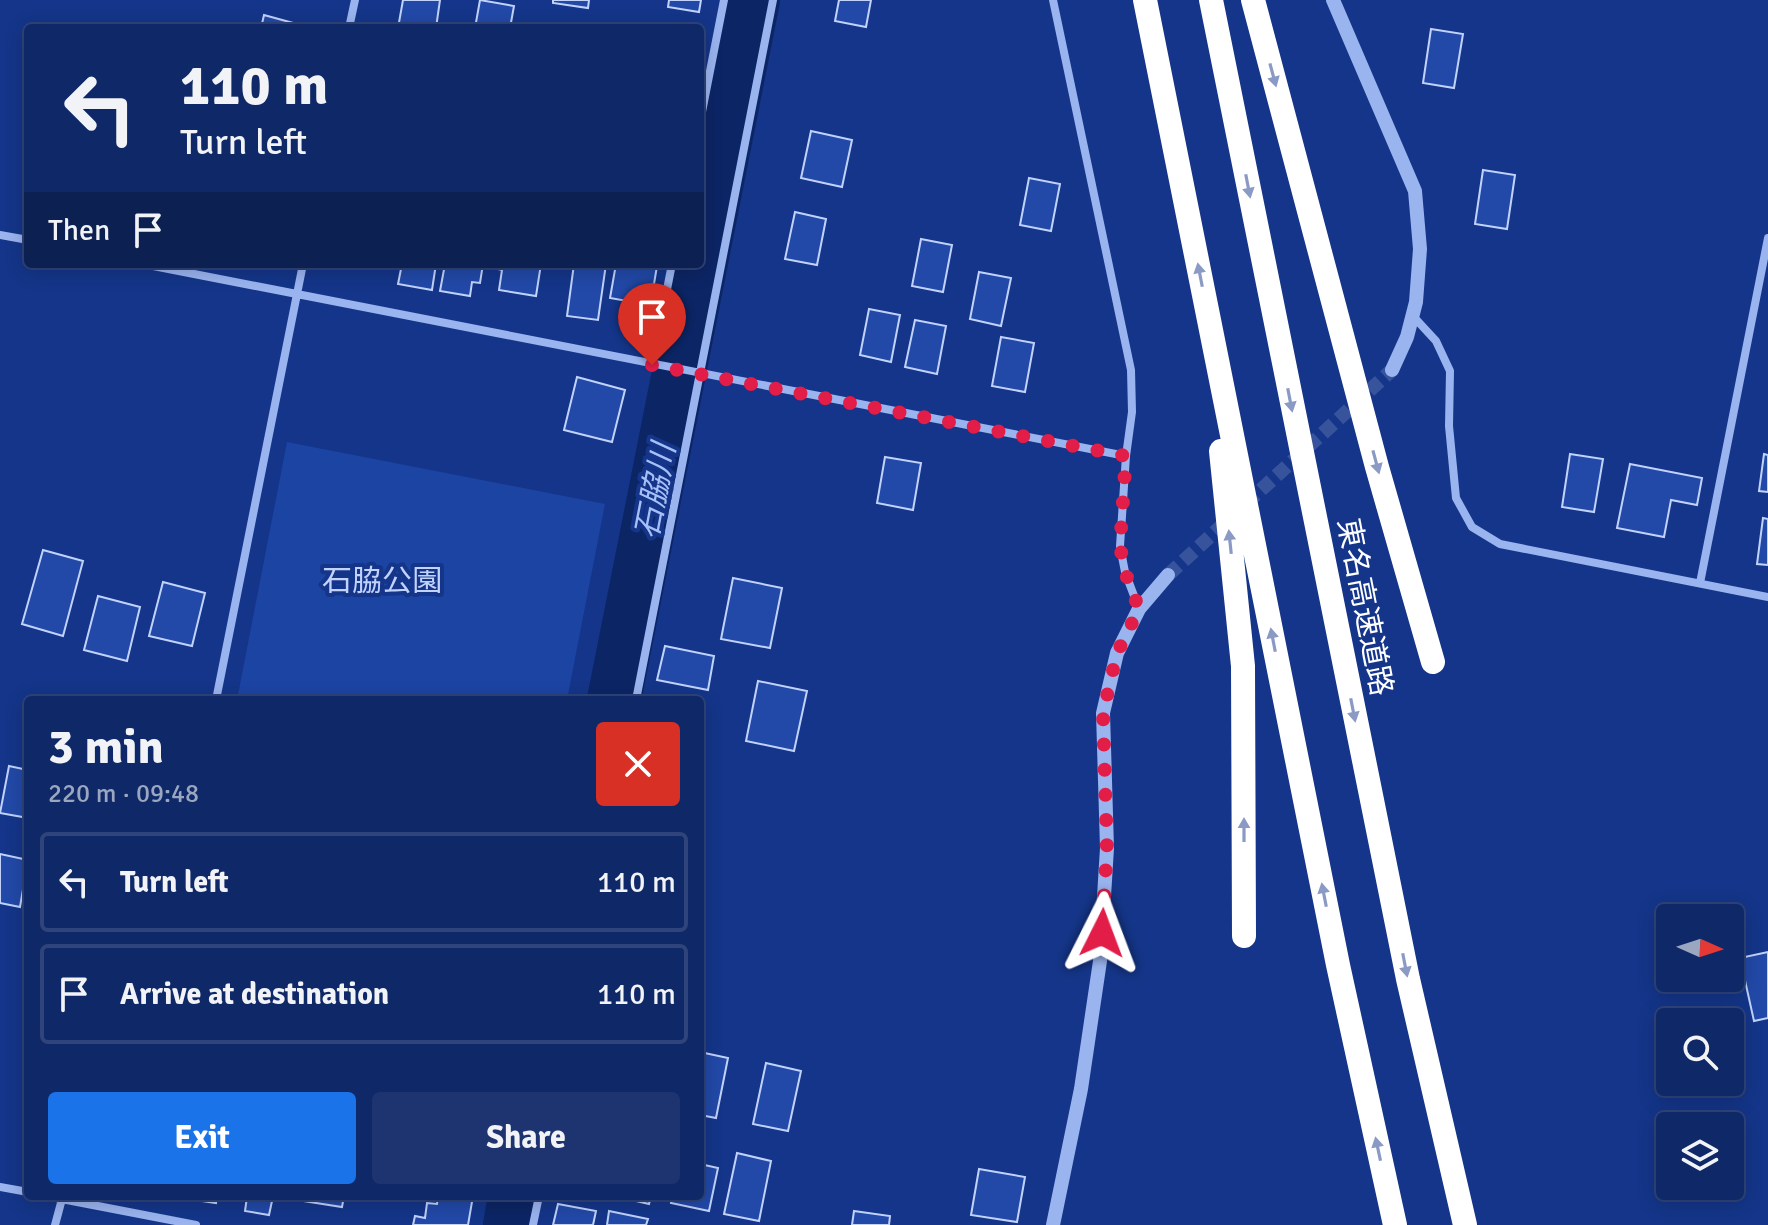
<!DOCTYPE html>
<meta charset="utf-8">
<style>
:root{--surface:#0f2867;--page:#1d3470;--text:#f1f3f6;--muted:#9ba6c0;--line:#2f447b;--accent:#1a73e8}
body{margin:0;font-family:Signika,"Noto Sans JP",sans-serif;background:var(--page);color:var(--text);height:100vh;display:flex;flex-direction:column;font-size:30px;white-space:nowrap}
*{box-sizing:border-box;margin:0}
p{font-size:26px;color:var(--muted)}
.icon{flex:none;width:44px;height:44px;fill:none;stroke:currentColor;stroke-width:2;stroke-linecap:round;stroke-linejoin:round}
.map{position:relative;flex:1;overflow:hidden}
.sheet{position:absolute;left:24px;top:696px;width:680px;height:504px;display:flex;flex-direction:column;background:var(--surface);border-radius:8px;box-shadow:0 4px 20px #0003,0 0 0 2px var(--line)}
.sheet>*{flex:none}
.guide{position:absolute;left:24px;top:24px;width:680px;height:244px;border-radius:8px;box-shadow:0 4px 20px #0003,0 0 0 2px var(--line);background:#0f2867;color:var(--text);overflow:hidden}
.needle{width:52px;rotate:93deg}
.controls{position:absolute;left:1656px;top:904px;display:grid;gap:16px}
.controls a{display:grid;place-items:center;width:88px;height:88px;border-radius:8px;background:var(--surface);box-shadow:0 4px 20px #0003,0 0 0 2px var(--line);font-size:40px}
.pin{position:absolute;display:grid;place-items:center;width:68px;height:68px;color:#fff;margin:-82px -34px;border-radius:50% 50% 50% 0;rotate:-45deg;box-shadow:0 0 8px #0007}
.pin .icon{rotate:45deg}
.me{position:absolute;width:88px;margin:-44px;rotate:3deg;stroke-linejoin:round;filter:drop-shadow(0 0 6px #0008)}
.turn{display:flex;align-items:center;gap:28px;height:168px;padding:0 24px;font-size:36px}
.turn .icon{width:104px;height:104px;stroke-width:2.5}
.turn b{display:block;font-size:56px;line-height:68px}
.then{display:flex;align-items:center;height:76px;padding:0 24px;background:#0003;gap:16px;font-size:30px}
.round{display:grid;place-items:center;flex:none;width:84px;height:84px;border-radius:8px;background:var(--page)}
.summary{display:flex;align-items:center;justify-content:space-between;height:136px;padding:0 24px}
h1{font-size:48px;font-weight:700;line-height:60px}
.primary-button{display:flex;gap:16px;margin-top:auto;padding:16px 24px}
.primary-button a{flex:1;height:92px;border-radius:8px;background:var(--accent);color:#fff;font-size:32px;font-weight:700;line-height:92px;text-align:center}
.primary-button a+a{background:var(--page);color:var(--text)}
ul{padding:0;list-style:none}
li{display:flex;align-items:center;gap:24px;height:100px;margin:0 16px 12px;padding:0 8px;border:4px solid var(--line);border-radius:8px}
li div{flex:1}
li b{display:block;font-size:30px}
li em{font-style:normal}
.map>svg:first-child{display:block}
.green{fill:#1c44a3}
.lines{fill:none;stroke-linecap:round;stroke-linejoin:round}
.river{stroke:#0c2565;stroke-width:54}
.building{fill:#2249a8;stroke:#c1d2fb;stroke-width:2}
.tertiary-tunnel{stroke:#37539b;stroke-width:14;stroke-dasharray:14 7;stroke-linecap:butt}
.minor{stroke:#9ab4ef;stroke-width:8}
.tertiary{stroke:#9ab4ef;stroke-width:14}
.motorway{stroke:#fff;stroke-width:24}
.oneway{fill:#8a9ac4}
.route{stroke:#e11d48;stroke-width:14;stroke-dasharray:0 25.2}
.labels{text-anchor:middle;stroke-width:8;stroke-linejoin:round;paint-order:stroke}
.park-label{font-size:30px;fill:#c1d2fb;stroke:#143589}
.street-label{font-size:30px;fill:#fff;stroke:#143589}
.water-label{font-size:32px;font-style:italic;fill:#a6bff7;stroke:#143589}
</style>
<div class="map">
<svg width="1768" height="1225" viewBox="0 0 1768 1225">
<rect width="100%" height="100%" fill="#143589"/>
<path class="green" d="M 287,442 L 605,504 L 567,700 L 237,700 Z"/>
<g class="lines">
<path class="river" d="M 614,700 L 753,0
M 510,1225 L 515,1196"/>
</g>
<path class="building" d="M 403,0 L 440,0 L 436,28 L 398,28 Z
M 480,0 L 514,6 L 510,28 L 475,28 Z
M 553,0 L 589,0 L 588,8 L 553,3 Z
M 669,0 L 701,0 L 699,12 L 668,7 Z
M 839,0 L 871,0 L 866,27 L 835,21 Z
M 264,15 L 304,26 L 303,28 L 261,28 Z
M 1431,29 L 1463,34 L 1454,88 L 1423,83 Z
M 811,131 L 852,140 L 842,187 L 801,178 Z
M 1483,170 L 1515,175 L 1507,229 L 1475,224 Z
M 1029,178 L 1060,184 L 1051,231 L 1020,225 Z
M 795,212 L 826,219 L 817,265 L 785,259 Z
M 921,239 L 952,245 L 943,292 L 912,286 Z
M 402,264 L 436,264 L 432,290 L 398,284 Z
M 445,264 L 483,264 L 480,283 L 472,282 L 470,296 L 440,291 Z
M 499,264 L 541,264 L 536,296 L 499,290 L 502,270 L 498,269 Z
M 574,264 L 606,264 L 598,320 L 567,316 Z
M 616,264 L 657,266 L 649,314 L 631,311 L 633,302 L 610,298 Z
M 979,272 L 1011,278 L 1001,326 L 970,319 Z
M 869,309 L 900,315 L 891,362 L 860,355 Z
M 915,320 L 946,326 L 937,374 L 905,367 Z
M 1001,337 L 1034,343 L 1025,392 L 992,386 Z
M 577,377 L 625,390 L 612,442 L 564,430 Z
M 1570,454 L 1603,459 L 1594,512 L 1562,507 Z
M 1764,454 L 1768,455 L 1768,492 L 1759,491 Z
M 885,457 L 921,463 L 913,510 L 877,503 Z
M 1630,464 L 1702,478 L 1697,505 L 1671,500 L 1664,537 L 1617,528 Z
M 1763,518 L 1768,519 L 1768,565 L 1757,564 Z
M 43,550 L 83,561 L 63,636 L 22,624 Z
M 733,578 L 782,588 L 770,648 L 721,639 Z
M 163,582 L 205,593 L 192,646 L 149,636 Z
M 98,596 L 140,607 L 127,661 L 84,650 Z
M 665,646 L 714,656 L 708,690 L 657,680 Z
M 758,681 L 807,691 L 794,751 L 746,741 Z
M 9,766 L 28,770 L 28,818 L 0,813 Z
M 0,854 L 28,860 L 20,907 L 0,903 Z
M 1768,952 L 1768,1018 L 1754,1021 L 1740,958 Z
M 700,1052 L 728,1058 L 716,1118 L 700,1115 Z
M 766,1063 L 801,1071 L 788,1131 L 753,1124 Z
M 737,1153 L 771,1161 L 759,1221 L 724,1214 Z
M 700,1164 L 718,1168 L 709,1211 L 671,1203 L 672,1196 L 700,1196 Z
M 979,1169 L 1025,1177 L 1017,1222 L 971,1215 Z
M 169,1196 L 217,1196 L 216,1203 Z
M 304,1196 L 344,1196 L 342,1207 L 303,1201 Z
M 438,1196 L 473,1196 L 468,1225 L 413,1225 L 415,1216 L 425,1218 L 427,1203 L 437,1204 Z
M 615,1196 L 651,1196 L 649,1204 Z
M 247,1197 L 272,1201 L 269,1215 L 245,1211 Z
M 558,1204 L 596,1211 L 593,1225 L 553,1225 Z
M 609,1211 L 648,1219 L 646,1225 L 607,1225 Z
M 854,1211 L 890,1216 L 889,1225 L 852,1225 Z"/>
<g class="lines">
<path class="tertiary-tunnel" d="M 1168,575 L 1392,370"/>
<path class="minor" d="M 1053,0 L 1131,370 L 1132,412 L 1126,456 L 1120,546 L 1125,572 L 1139,609
M 349,28 L 355,0
M 700,122 L 724,0
M 0,235 L 28,240
M 143,264 L 1126,456
M 1412,315 L 1436,341 L 1450,371 L 1449,426 L 1456,498 L 1472,527 L 1500,544 L 1768,597
M 652,365 L 672,264
M 1700,583 L 1768,238
M 216,700 L 303,264
M 636,700 L 773,0
M 0,1187 L 28,1192
M 46,1196 L 196,1225
M 55,1225 L 62,1199
M 533,1225 L 539,1196"/>
<path class="tertiary" d="M 1333,0 L 1415,191 L 1420,249 L 1416,302 L 1407,337 L 1392,370
M 1053,1225 L 1081,1089 L 1100,961 L 1107,848 L 1103,713 L 1117,653 L 1139,609 L 1168,575"/>
<path class="motorway" d="M 1145,0 L 1338,965 L 1395,1225
M 1211,0 L 1408,979 L 1465,1225
M 1253,0 L 1377,467 L 1433,662
M 1221,451 L 1243,666 L 1244,936"/>
</g>
<defs><path id="oneway-solid" d="M-6-.8H1V-3.2L6.5 0L1 3.2V.8H-6Z" transform="scale(2)"/></defs>
<g class="oneway">
<use href="#oneway-solid" transform="translate(1273 75) rotate(75)"/>
<use href="#oneway-solid" transform="translate(1248 186) rotate(79)"/>
<use href="#oneway-solid" transform="translate(1200 275) rotate(-101)"/>
<use href="#oneway-solid" transform="translate(1290 400) rotate(79)"/>
<use href="#oneway-solid" transform="translate(1376 462) rotate(75)"/>
<use href="#oneway-solid" transform="translate(1230 542) rotate(-96)"/>
<use href="#oneway-solid" transform="translate(1273 640) rotate(-101)"/>
<use href="#oneway-solid" transform="translate(1353 710) rotate(79)"/>
<use href="#oneway-solid" transform="translate(1244 830) rotate(-90)"/>
<use href="#oneway-solid" transform="translate(1324 895) rotate(-101)"/>
<use href="#oneway-solid" transform="translate(1405 965) rotate(79)"/>
<use href="#oneway-solid" transform="translate(1378 1149) rotate(-102)"/>
</g>
<g class="lines">
<path class="route" d="M 652,365 L 1126,456 L 1120,546 L 1125,572 L 1139,609 L 1117,653 L 1103,713 L 1107,848 L 1102,933"/>
</g>
<g class="labels">
<g class="park-label">
<text x="382" y="591">石脇公園</text>
</g>
<g class="street-label">
<text transform="translate(1365 607) rotate(79)" y="10">東名高速道路</text>
</g>
<g class="water-label">
<text transform="translate(655 491) rotate(-79)" y="11">石脇川</text>
</g>
</g>
</svg>
<div class="controls">
<a><svg class="needle" viewBox="-14 -14 28 28"><path d="M0-13l5 13h-10z" fill="#e53935"/><path d="M0 13l5-13h-10z" fill="#9ba6c0"/></svg></a>
<a><svg class="icon" aria-label="search" viewBox="0 0 24 24"><circle cx="10" cy="10" r="6"/><path d="M15 15l6 6"/></svg></a>
<a><svg class="icon" aria-label="layers" viewBox="0 0 24 24"><path d="M12 4l9 5-9 5-9-5zM3 14l9 5 9-5"/></svg></a>
</div>
<div class="pin" style="left:652px;top:365px;background:#d93025"><svg class="icon" aria-label="arrive" viewBox="0 0 24 24"><path d="M6 21V4h12l-3 4 3 4H6"/></svg></div>
<svg class="me" style="left:1102px;top:933px" viewBox="-20 -20 40 40"><path d="M0-17L14 15 0 8-14 15z" fill="#e11d48" stroke="#fff" stroke-width="4"/></svg>
<div class="guide">
<div class="turn"><svg class="icon" aria-label="left" viewBox="0 0 24 24"><path d="M17 20v-9H6M10 6l-5 5 5 5"/></svg><div><b>110 m</b>Turn left</div></div>
<div class="then">Then<svg class="icon" aria-label="arrive" viewBox="0 0 24 24"><path d="M6 21V4h12l-3 4 3 4H6"/></svg></div>
</div>
<section class="sheet">
<div class="summary"><div><h1>3 min</h1><p>220 m · 09:48</p></div><a class="round" style="background:#d93025;color:#fff"><svg class="icon" aria-label="close" viewBox="0 0 24 24"><path d="M6 6l12 12M18 6L6 18"/></svg></a></div>
<ul>
<li><svg class="icon" aria-label="left" viewBox="0 0 24 24"><path d="M17 20v-9H6M10 6l-5 5 5 5"/></svg><div><b>Turn left</b></div><em>110 m</em></li>
<li><svg class="icon" aria-label="arrive" viewBox="0 0 24 24"><path d="M6 21V4h12l-3 4 3 4H6"/></svg><div><b>Arrive at destination</b></div><em>110 m</em></li>
</ul>
<div class="primary-button"><a>Exit</a><a>Share</a></div>
</section>
</div>
